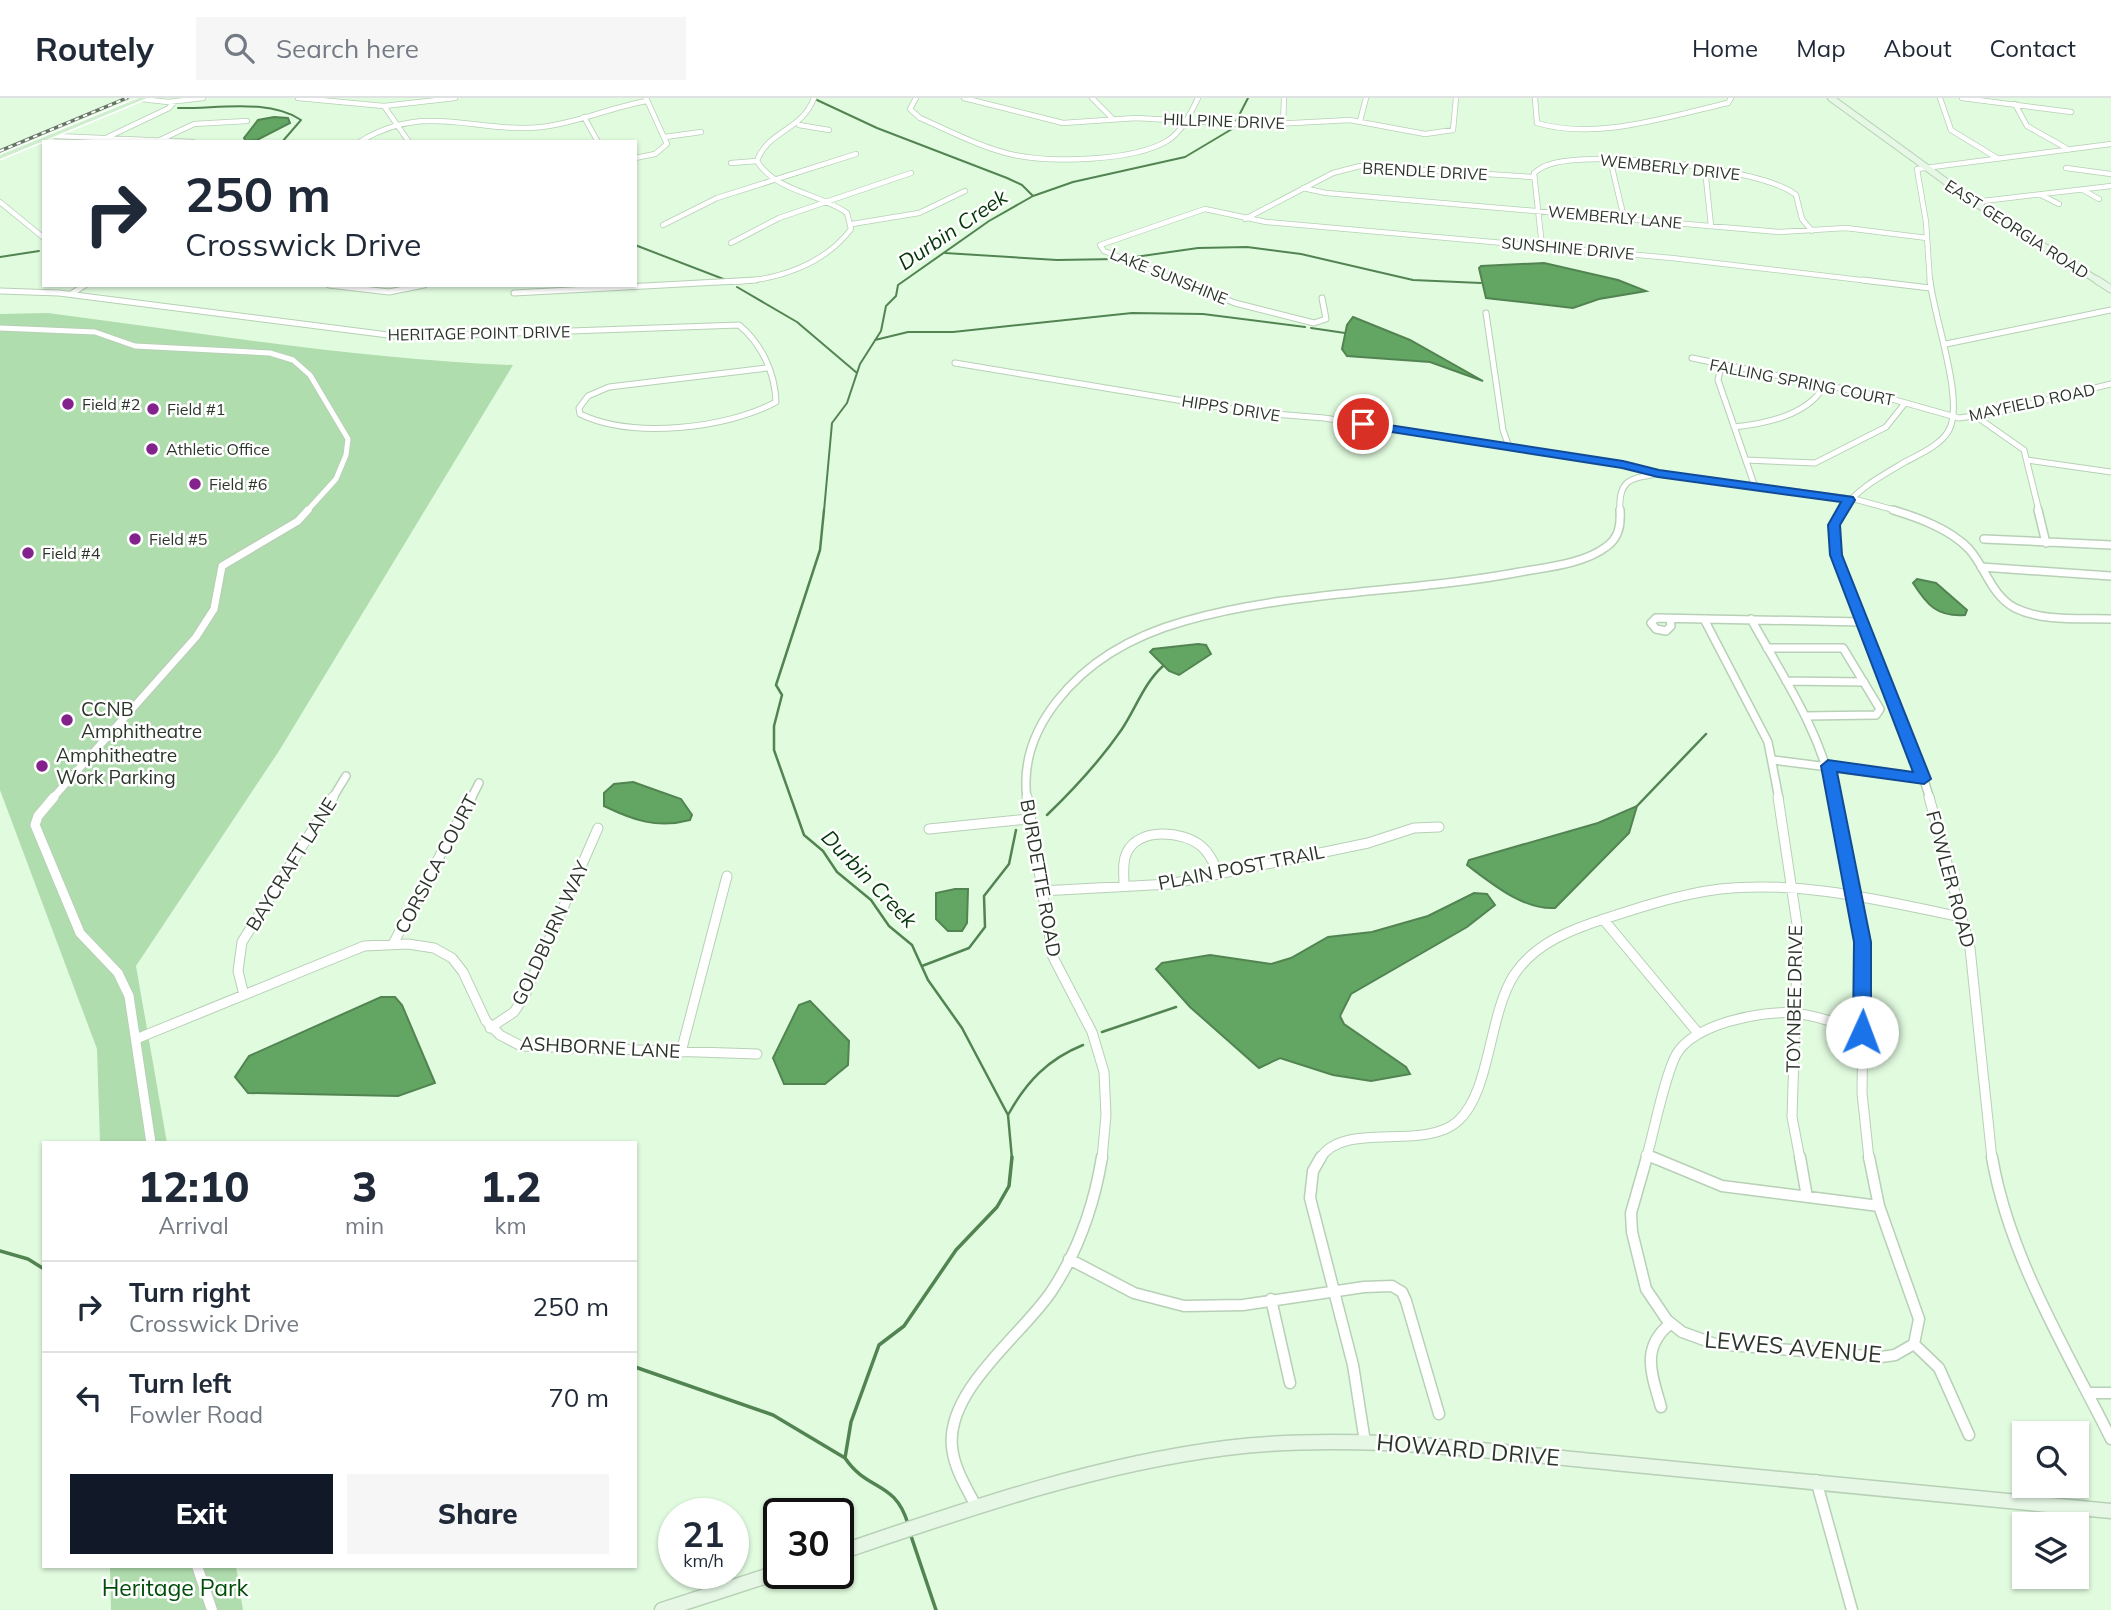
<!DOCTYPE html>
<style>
:root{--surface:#fff;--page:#f6f6f7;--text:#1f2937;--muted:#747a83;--line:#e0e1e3;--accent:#111827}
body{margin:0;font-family:Mulish,sans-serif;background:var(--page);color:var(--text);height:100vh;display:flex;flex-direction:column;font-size:26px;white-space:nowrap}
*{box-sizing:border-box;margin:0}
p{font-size:23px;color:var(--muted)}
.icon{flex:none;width:38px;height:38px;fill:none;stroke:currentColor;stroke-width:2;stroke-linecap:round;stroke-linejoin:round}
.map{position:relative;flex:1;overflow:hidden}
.panel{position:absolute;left:42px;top:1043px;width:595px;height:427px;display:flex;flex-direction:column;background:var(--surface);border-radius:0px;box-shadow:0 2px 5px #0004}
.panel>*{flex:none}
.guide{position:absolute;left:42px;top:42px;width:595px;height:147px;border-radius:0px;box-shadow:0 2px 5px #0004;background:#fff;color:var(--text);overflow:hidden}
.fabs{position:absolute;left:2012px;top:1323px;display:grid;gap:14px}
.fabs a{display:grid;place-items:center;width:77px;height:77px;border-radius:0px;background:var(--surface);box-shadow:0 2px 5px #0004;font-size:35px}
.speed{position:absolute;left:658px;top:1400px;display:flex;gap:14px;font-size:35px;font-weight:700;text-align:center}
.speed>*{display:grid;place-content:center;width:91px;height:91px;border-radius:50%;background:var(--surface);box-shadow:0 2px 5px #0004;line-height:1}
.speed small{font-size:18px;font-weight:400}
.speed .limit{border:4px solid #111;border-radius:10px;background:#fff;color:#111}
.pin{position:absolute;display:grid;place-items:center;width:60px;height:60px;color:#fff;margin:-30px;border:4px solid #fff;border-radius:50%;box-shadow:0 2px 7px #0007}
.me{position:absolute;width:77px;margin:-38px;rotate:2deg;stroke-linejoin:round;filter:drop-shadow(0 0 5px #0008)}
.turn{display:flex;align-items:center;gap:24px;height:147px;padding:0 28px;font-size:32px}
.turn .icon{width:91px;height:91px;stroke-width:2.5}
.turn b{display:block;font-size:49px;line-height:60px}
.eta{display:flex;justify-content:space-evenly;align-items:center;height:119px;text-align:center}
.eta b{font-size:42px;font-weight:800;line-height:49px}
.cta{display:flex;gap:14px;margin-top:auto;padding:14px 28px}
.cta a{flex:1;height:80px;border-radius:0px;background:var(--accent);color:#fff;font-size:28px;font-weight:800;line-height:80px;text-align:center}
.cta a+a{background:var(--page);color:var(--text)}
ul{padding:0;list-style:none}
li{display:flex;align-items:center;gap:21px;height:91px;padding:0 28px;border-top:2px solid var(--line)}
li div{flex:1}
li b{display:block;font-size:26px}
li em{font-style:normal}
header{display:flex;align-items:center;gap:42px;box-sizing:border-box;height:98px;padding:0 35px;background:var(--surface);border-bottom:2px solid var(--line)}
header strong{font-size:33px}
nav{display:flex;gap:38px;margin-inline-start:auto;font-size:24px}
.search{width:490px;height:63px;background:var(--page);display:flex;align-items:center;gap:18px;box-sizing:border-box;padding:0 24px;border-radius:0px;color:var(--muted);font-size:26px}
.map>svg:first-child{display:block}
.green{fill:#b0ddae}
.water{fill:#63a663;stroke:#528452;stroke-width:2}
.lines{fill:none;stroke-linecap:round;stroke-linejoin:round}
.stream-far2{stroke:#528452;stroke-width:2}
.stream-far1{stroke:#528452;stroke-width:2.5}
.stream{stroke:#528452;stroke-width:3.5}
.street-far4-casing{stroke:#b7d0b6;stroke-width:6}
.street-far3-casing{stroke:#b7d0b6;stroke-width:7}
.street-far2-casing{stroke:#b7d0b6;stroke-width:10}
.street-far1-casing{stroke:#b7d0b6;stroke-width:11}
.street-casing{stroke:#b7d0b6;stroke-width:13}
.secondary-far2-casing{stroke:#b7d0b6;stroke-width:8}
.secondary-far1-casing{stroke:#b7d0b6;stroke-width:9}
.secondary-casing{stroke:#b7d0b6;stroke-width:17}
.primary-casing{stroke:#fff;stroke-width:3}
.street-far4{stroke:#fff;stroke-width:4.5}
.street-far3{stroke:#fff;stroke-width:5}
.street-far2{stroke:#fff;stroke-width:7}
.street-far1{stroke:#fff;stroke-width:9}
.street{stroke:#fff;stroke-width:10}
.secondary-far2{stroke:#e6f7e6;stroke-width:6}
.secondary-far1{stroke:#e6f7e6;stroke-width:7}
.secondary{stroke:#e6f7e6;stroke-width:14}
.primary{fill:#ceeecd;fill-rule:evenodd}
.rail-casing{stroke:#657464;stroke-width:3.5}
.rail{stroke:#fff;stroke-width:2;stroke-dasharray:4.5;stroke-linecap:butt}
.route{fill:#1a73e8;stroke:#114b97;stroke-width:2}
.poi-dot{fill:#83228d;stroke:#fff;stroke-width:2.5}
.labels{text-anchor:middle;stroke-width:5;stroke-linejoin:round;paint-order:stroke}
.far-street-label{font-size:16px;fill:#2b352a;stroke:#fff}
.far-poi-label{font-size:16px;fill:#2b352a;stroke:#fff;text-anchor:start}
.poi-label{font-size:19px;fill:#2b352a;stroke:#fff;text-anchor:start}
.street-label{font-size:19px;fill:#2b352a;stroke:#fff}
.water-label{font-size:21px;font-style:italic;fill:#043608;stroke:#fff}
.near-street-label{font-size:23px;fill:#2b352a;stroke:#fff}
.near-park-label{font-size:23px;fill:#004e09;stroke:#fff}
</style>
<header>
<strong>Routely</strong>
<div class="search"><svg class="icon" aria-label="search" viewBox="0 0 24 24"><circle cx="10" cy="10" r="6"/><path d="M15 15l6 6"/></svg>Search here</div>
<nav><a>Home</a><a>Map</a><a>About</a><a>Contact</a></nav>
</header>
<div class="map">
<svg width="2111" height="1512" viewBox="0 0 2111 1512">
<rect width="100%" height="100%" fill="#e1fbdf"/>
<path class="green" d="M 48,215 C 203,235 357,261 513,267 L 279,653 L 136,868 L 167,1045 L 100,1045 L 97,951 L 0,692 L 0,216 Z
M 110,1468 L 236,1468 L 243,1512 L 111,1512 Z"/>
<path class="water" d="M 274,19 L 288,20 L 290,25 L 257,42 L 246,43 L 244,40 L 258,22 Z
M 1544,165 L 1618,182 L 1646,193 L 1599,201 L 1573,210 L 1486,200 L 1479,170 L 1481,168 Z
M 1353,219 L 1410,242 L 1483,283 L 1430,264 L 1347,258 L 1342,251 L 1347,227 Z
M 1917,481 L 1936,485 L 1967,512 L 1965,517 C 1937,519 1927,507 1913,485 Z
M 1198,546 L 1206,547 L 1211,556 L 1179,577 L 1169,573 L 1150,554 L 1153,551 Z
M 633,684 L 681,701 L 692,717 L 690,722 C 657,731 633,722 604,708 L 604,695 L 614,686 Z
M 1637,708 L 1629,735 L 1555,810 C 1523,812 1491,785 1467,767 L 1469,762 L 1598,725 Z
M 955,791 L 968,791 L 967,825 L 962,833 L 948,833 L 936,821 L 936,795 Z
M 1474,795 L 1487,796 L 1495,807 L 1467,829 L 1351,896 L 1340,918 L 1344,926 L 1406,969 L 1410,976 L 1371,983 L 1333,977 L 1280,960 L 1259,970 L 1190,909 L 1156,871 L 1162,865 L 1210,857 L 1271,866 L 1291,860 L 1328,839 L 1372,834 L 1428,818 Z
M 381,899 L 395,899 L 402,907 L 435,985 L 398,998 L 248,995 L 235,979 L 249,958 Z
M 810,903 L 849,943 L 848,967 L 825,986 L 784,986 L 773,960 L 799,907 Z"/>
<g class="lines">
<path class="stream-far2" d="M 817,2 L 877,30 L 1007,80 L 1022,87 L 1033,98
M 178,10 C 216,11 268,0 301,22 L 282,44
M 635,147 L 726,182
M 945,155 L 1057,162 L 1118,161
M 0,159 L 39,153
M 1128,160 L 1198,150 L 1247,149 L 1301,156 L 1413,182 L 1481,185
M 737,189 L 797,224 L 857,275
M 1311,230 L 1345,235
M 875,242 L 908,234 L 953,234 L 1132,215 L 1203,216 L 1305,229
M 824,413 L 832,325 L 847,305 L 860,266 L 881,233 L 886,208 L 896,198 L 898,187 L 989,123 L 1033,98 L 1073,84 L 1185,59 L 1232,31 L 1248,0"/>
<path class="stream-far1" d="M 824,412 L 820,452 L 776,587 L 782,597 L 774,628 L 774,652 L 804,737 L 823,753 L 837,774 L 871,802 L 889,828 L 912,847 L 928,882 L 962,930 L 1008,1017 L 1012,1061
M 1637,708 L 1706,636
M 1047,717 C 1074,691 1100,663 1122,631 C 1136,610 1144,585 1163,568
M 922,868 L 969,850 L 985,829 L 984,798 L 1009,766 L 1016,732
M 1102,934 L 1176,909
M 1008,1017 C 1026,984 1048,961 1083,947"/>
<path class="stream" d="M 0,1153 L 28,1161 L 44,1171
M 635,1269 L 773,1317 L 845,1360
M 908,1426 C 895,1382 868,1394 845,1360 L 851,1324 L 879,1247 L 904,1228 L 956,1152 L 997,1109 L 1009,1088 L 1012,1059
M 910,1435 L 936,1512"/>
<defs>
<path id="street-far4" d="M 298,0 L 384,8 L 409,44
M 916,0 L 910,11 L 920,20 C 950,33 982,50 1014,57 C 1052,65 1134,63 1167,43 C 1182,34 1191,15 1198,0
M 964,0 L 1063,25 L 1136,20 L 1258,27 L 1350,22 L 1425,36 L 1453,32 L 1456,0
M 1092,0 L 1113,21
M 1535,0 L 1537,25 C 1597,43 1669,18 1728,5 L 1731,0
M 1940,0 L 1951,32 L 1997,60
M 1962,0 L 2071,14
M 141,1 L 168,4 L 203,0
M 2015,6 L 2027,28 L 2066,50
M 384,8 L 455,0
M 584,19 L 598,44
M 1360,23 L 1366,0
M 799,27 L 829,32
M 1283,27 L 1284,0
M 55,38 L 193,44
M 108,39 L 169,10 L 175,3
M 665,39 L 701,34
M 160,42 L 194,26 L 247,23
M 361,43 C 428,3 475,36 542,29 C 578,25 611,9 647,3
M 635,60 L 655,56 L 667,46 L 646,0
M 1610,61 L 1624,120
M 731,65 L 757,63
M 2066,70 L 2111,76
M 1705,71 L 1711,128
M 1303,90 L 1326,95 L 1779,134 L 1846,130 L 1927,140
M 2083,92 L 2099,101
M 2041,97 L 2059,106
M 0,104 L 44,140
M 1974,104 L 2111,88
M 1245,121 L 1333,75 L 1360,68 L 1533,79
M 852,126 L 919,115 L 965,93
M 663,127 L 717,100 L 856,56
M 731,145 L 779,120 L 911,75
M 1542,148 L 1534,75 C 1538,72 1543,68 1548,67 C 1590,51 1762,69 1796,97 L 1802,121 L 1812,133
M 734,184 C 777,182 824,167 851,131 L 847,115 C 819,95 776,94 757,63 C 768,32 802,33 814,0
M 1182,184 L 1104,153 L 1100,147 L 1205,111 L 1266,124 L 1672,160 L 1878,184
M 1930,184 L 1926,124 L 1917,71 L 2111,46"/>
<path id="street-far3" d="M 1178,182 L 1235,205 L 1314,225 L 1326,221 L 1322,200
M 1863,182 L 1930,190
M 329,187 L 389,194 L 424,187
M 0,193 L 59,195 L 404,239 L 739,227 C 762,246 775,275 776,304 C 726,331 632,341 580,316 L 579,310 L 588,298 L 609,289 L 767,270
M 514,195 L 756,182
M 71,196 L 85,187
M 1486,215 L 1503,332 L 1509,349
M 0,230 L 95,234 L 135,248 L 270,255 L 293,262 L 310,277 L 348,341 L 346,357 L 336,381 L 307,413
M 1946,246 L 2111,212
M 1692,260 L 1888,300 L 1959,320 L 1994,315 L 2111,286
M 955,265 L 1250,314 L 1324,320 L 1633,368 L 1656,375
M 1721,268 L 1718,282 L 1755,389
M 1977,319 L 2024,352 L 2039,413
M 1734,329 C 1764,326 1808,317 1824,288
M 1746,362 L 1815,365 L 1886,329 L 1905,305
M 2027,362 L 2111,374
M 1620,413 C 1618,382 1630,380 1658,376 L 1858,402 L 1898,413
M 1842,413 C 1856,391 1883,377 1905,364 C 1920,356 1941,347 1949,332 C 1965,302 1933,217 1930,182"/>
<path id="street-far2" d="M 1843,412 L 1834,427 L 1834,443 L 1847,489 L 1914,650 L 1930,701
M 1893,412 C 1919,420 1950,431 1969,451 C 1986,470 1991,497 2015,510 C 2044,524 2080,520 2111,521
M 2038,412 L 2046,445
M 1984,441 L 2111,447
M 1981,469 L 2111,478
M 1670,521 L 1671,528 L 1666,533 L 1656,531 L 1651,525 L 1656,520 L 1862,524
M 1704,521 L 1768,644 L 1779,701
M 1751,521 C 1783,579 1822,635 1834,701
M 1767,550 L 1843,550 L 1880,611 L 1876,617 L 1805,618
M 1786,583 L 1864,584
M 1773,662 L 1924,681
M 52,701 L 196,539 L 214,511 L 222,468 L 298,423 L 308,412
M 332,701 L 346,678
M 471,701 L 479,685
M 1027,701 C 1022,664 1035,631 1057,603 C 1089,562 1135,537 1185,523 C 1293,492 1410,495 1520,474 C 1548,469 1583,466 1606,449 C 1619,440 1621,427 1620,412"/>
<path id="street-far1" d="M 54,699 L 38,718 L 35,727 L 80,835 L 118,875 L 129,898 L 151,1045
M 1027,699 L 1053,859 L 1092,934 L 1104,974 L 1106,1017 L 1102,1061
M 1778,699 L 1798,833 L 1792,1019 L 1800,1061
M 1834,699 L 1864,857 L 1862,995 L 1869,1061
M 1929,699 L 1970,850 L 1992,1061
M 929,731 L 1028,721
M 1124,787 C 1124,776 1122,764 1127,754 C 1140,729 1183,733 1201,748 C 1210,755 1214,766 1219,776
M 1041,793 L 1170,786 L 1368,745 L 1414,730 L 1439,729
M 1603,821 L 1698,935
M 393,846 L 471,699
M 244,897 L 238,873 L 242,844 L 333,699
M 490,930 L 514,914 L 524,899 L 598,730
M 136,941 L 364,848 L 408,846 L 434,850 L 452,860 L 463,874 L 486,923 L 500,937 L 521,948 L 757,956
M 681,954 L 727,778
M 1646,1057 L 1656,1061
M 1320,1061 C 1342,1022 1424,1054 1458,1023 C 1491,993 1488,918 1514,877 C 1535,845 1572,831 1607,820 C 1644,808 1681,796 1720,791 C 1801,782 1883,803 1961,819
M 1646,1061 C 1654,1034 1664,980 1676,957 C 1693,926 1762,912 1794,915 C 1818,918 1840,926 1862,934"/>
<path id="street" d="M 1321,1059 L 1313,1073 L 1310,1100 L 1353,1267 L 1365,1344
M 1647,1059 L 1631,1115 L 1632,1134 L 1646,1191 L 1667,1222 L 1682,1234 L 1715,1246 L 1881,1259 L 1895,1257 L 1914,1246 L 1919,1221 L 1879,1108 L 1869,1059
M 1652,1059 L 1722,1088 L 1879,1108
M 1800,1059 L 1807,1099
M 1992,1059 C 2009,1159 2066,1251 2111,1341
M 1069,1161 L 1134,1195 L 1184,1208 L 1243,1207 L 1364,1189 L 1392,1188 L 1402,1194 L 1406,1203 L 1439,1316
M 1271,1201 L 1290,1285
M 1914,1246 L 1939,1270 L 1969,1337
M 2088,1295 L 2111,1295
M 1661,1309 C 1652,1277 1640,1250 1670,1226
M 1816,1382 L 1852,1512
M 976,1408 C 966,1389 954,1370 952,1349 C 946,1292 1022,1237 1051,1194 C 1079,1152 1094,1108 1102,1059
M 197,1468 L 212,1512"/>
<path id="secondary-far2" d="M 1831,0 L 1974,104 L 2100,184"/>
<path id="secondary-far1" d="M 2097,182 L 2111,191"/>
<path id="secondary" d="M 838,1455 C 965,1412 1092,1367 1226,1350 C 1354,1334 1486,1353 1614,1365 C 1779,1381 1945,1397 2111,1413
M 662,1512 L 779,1474"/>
<path id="primary" d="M 139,0 L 147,0 L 0,61 L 0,57 Z"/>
</defs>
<use href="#street-far4" class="street-far4-casing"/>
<use href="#street-far3" class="street-far3-casing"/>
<use href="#street-far2" class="street-far2-casing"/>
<use href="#street-far1" class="street-far1-casing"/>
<use href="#street" class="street-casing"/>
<use href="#secondary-far2" class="secondary-far2-casing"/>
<use href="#secondary-far1" class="secondary-far1-casing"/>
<use href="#secondary" class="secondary-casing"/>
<use href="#primary" class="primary-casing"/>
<use href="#street-far4" class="street-far4"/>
<use href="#street-far3" class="street-far3"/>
<use href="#street-far2" class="street-far2"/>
<use href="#street-far1" class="street-far1"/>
<use href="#street" class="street"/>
<use href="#secondary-far2" class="secondary-far2"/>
<use href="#secondary-far1" class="secondary-far1"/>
<use href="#secondary" class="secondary"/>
<use href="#primary" class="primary"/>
<defs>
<path id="rail" d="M 0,53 L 127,0"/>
</defs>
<use href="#rail" class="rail-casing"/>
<use href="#rail" class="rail"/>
</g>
<path class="route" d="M 1363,323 L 1623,363 L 1659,372 L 1853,399 L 1855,402 L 1840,427 L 1842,457 L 1931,681 L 1924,686 L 1837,674 L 1871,844 L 1871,934 L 1868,939 L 1856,939 L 1853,934 L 1854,844 L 1821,668 L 1828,662 L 1913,674 L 1830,457 L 1828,427 L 1841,404 L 1658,379 L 1622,370 L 1359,329 L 1359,324 Z"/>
<g class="poi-dot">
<circle cx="68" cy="306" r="7"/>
<circle cx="153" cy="311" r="7"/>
<circle cx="152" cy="351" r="7"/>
<circle cx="195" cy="386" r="7"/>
<circle cx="135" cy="441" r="7"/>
<circle cx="28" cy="455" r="7"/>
<circle cx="67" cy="622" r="7"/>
<circle cx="42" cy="668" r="7"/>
</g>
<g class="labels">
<g class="far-street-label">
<text transform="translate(1224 23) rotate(2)" y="6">HILLPINE DRIVE</text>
<text transform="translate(1670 69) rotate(6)" y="6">WEMBERLY DRIVE</text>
<text transform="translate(1425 73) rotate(3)" y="6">BRENDLE DRIVE</text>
<text transform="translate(1615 119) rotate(5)" y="6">WEMBERLY LANE</text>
<text transform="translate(2017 131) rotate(33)" y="6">EAST GEORGIA ROAD</text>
<text transform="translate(1568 150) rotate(5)" y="6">SUNSHINE DRIVE</text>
<text transform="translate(1169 178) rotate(22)" y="6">LAKE SUNSHINE</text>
<text transform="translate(479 235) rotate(-1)" y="6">HERITAGE POINT DRIVE</text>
<text transform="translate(1802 284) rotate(11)" y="6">FALLING SPRING COURT</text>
<text transform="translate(2032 304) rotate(-12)" y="6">MAYFIELD ROAD</text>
<text transform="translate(1231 310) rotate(9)" y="6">HIPPS DRIVE</text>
</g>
<g class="far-poi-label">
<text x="82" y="312">Field #2</text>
<text x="167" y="317">Field #1</text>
<text x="166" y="357">Athletic Office</text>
<text x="209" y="392">Field #6</text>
<text x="149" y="447">Field #5</text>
<text x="42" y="461">Field #4</text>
</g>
<g class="poi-label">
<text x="81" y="618">CCNB<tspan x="81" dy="22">Amphitheatre</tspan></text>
<text x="56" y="664">Amphitheatre<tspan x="56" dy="22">Work Parking</tspan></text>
</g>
<g class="street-label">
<text transform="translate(291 766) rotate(-58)" y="7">BAYCRAFT LANE</text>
<text transform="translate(436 766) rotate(-62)" y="7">CORSICA COURT</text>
<text transform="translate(1241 769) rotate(-11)" y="7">PLAIN POST TRAIL</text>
<text transform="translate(1041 780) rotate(80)" y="7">BURDETTE ROAD</text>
<text transform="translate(1951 781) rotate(75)" y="7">FOWLER ROAD</text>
<text transform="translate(550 835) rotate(-65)" y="7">GOLDBURN WAY</text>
<text transform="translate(1794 901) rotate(-89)" y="7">TOYNBEE DRIVE</text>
<text transform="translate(600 949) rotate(3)" y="7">ASHBORNE LANE</text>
</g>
<g class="water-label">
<text transform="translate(953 132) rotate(-34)" y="7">Durbin Creek</text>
<text transform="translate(869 781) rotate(46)" y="7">Durbin Creek</text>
</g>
<g class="near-street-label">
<text transform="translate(1793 1249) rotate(5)" y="8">LEWES AVENUE</text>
<text transform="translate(1468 1352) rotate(5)" y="8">HOWARD DRIVE</text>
</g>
<g class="near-park-label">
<text x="175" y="1498">Heritage Park</text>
</g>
</g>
</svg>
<div class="fabs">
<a><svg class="icon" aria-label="search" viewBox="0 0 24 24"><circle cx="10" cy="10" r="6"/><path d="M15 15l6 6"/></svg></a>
<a><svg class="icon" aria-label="layers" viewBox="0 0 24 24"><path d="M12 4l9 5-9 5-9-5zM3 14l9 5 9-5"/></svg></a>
</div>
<div class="speed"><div>21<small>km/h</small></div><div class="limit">30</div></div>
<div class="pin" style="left:1363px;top:326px;background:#d93025"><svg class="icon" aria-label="arrive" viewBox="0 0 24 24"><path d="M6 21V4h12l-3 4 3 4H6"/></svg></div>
<svg class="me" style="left:1862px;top:934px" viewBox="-20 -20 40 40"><circle r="19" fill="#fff"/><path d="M0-13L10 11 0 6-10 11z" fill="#1a73e8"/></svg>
<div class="guide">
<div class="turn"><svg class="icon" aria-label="right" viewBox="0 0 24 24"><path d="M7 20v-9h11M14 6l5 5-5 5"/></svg><div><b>250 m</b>Crosswick Drive</div></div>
</div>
<section class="panel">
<div class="eta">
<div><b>12:10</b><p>Arrival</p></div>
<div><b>3</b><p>min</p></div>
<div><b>1.2</b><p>km</p></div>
</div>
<ul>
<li><svg class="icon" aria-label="right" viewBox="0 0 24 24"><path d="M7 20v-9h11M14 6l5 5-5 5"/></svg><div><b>Turn right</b><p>Crosswick Drive</p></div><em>250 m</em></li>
<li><svg class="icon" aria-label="left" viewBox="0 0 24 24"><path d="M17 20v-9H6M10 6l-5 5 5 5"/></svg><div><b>Turn left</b><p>Fowler Road</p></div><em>70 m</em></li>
</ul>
<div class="cta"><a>Exit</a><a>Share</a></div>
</section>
</div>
